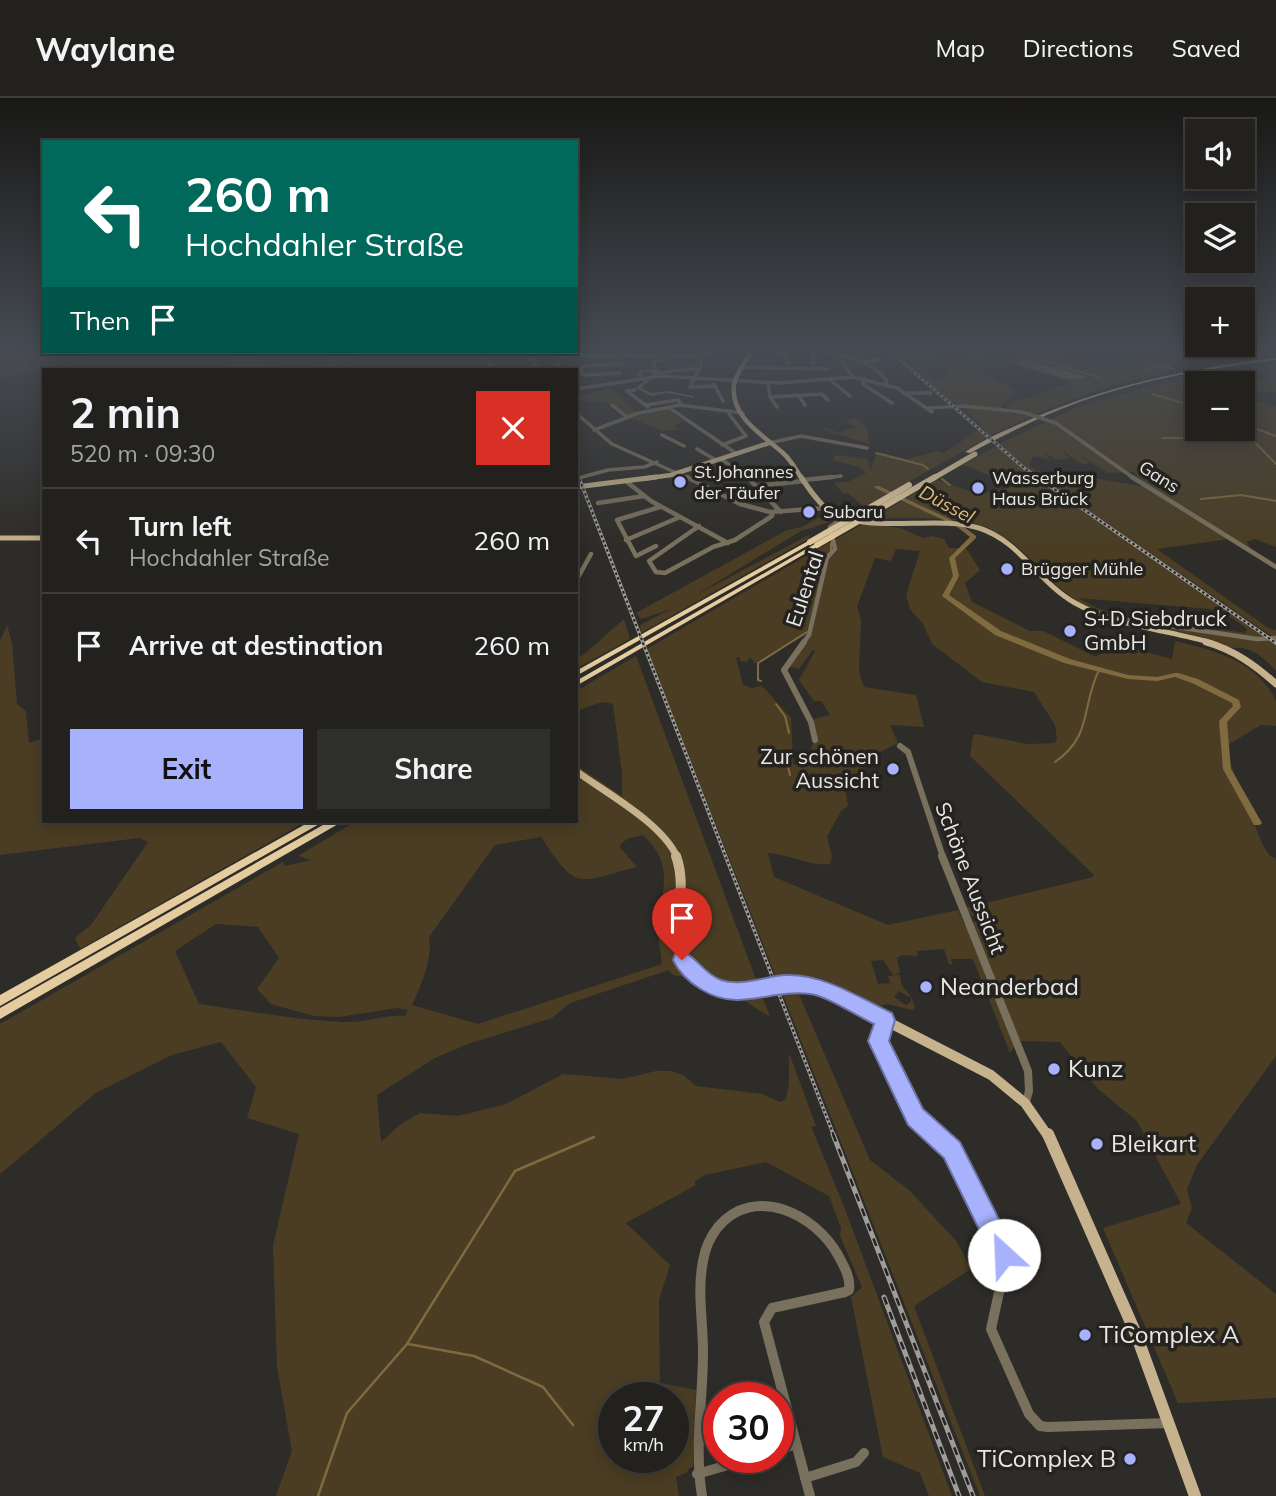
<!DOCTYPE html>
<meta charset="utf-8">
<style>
:root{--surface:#22211e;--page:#2e2e2b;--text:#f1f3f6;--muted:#a2a3a4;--line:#3f3e3c;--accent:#a7b1fc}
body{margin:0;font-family:Mulish,sans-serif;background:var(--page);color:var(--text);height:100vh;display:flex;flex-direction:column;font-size:26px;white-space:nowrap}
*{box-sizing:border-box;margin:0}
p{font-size:23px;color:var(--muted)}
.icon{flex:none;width:38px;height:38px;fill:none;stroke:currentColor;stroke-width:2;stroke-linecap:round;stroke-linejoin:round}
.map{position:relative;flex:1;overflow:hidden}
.drawer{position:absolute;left:42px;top:270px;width:536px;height:455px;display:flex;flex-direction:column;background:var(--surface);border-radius:0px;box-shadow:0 4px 18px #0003,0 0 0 2px var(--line)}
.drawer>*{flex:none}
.top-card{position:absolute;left:42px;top:42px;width:536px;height:214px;border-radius:0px;box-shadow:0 4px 18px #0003,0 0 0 2px var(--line);background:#00695c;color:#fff;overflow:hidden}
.buttons{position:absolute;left:1185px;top:21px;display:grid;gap:14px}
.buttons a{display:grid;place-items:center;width:70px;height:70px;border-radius:0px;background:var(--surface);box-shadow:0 4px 18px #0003,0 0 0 2px var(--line);font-size:35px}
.speed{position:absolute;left:598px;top:1284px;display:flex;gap:14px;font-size:35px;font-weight:700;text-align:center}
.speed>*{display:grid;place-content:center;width:91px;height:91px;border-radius:50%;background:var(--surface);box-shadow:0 4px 18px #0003,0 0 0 2px var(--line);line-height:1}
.speed small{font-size:18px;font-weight:400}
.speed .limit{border:10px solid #d22;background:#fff;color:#111}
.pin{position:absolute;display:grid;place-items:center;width:60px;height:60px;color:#fff;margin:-72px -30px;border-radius:50% 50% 50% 0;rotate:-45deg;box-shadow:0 0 7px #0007}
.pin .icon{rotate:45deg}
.me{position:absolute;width:77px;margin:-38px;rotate:335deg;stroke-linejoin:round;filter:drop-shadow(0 0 5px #0008)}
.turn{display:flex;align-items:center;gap:24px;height:147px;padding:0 28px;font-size:32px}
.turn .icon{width:91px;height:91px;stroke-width:2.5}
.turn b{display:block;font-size:49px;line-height:60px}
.then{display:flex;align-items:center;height:66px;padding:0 28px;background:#0003;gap:14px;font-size:26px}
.round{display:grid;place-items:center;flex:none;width:74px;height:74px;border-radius:0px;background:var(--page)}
.overview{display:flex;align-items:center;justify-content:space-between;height:119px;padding:0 28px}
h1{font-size:42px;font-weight:700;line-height:52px}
.action{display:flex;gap:14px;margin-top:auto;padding:14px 28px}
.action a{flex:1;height:80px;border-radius:0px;background:var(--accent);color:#111;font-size:28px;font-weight:700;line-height:80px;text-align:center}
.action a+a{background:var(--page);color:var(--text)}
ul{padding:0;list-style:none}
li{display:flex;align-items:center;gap:21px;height:105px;padding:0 28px;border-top:2px solid var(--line)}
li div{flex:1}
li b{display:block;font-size:26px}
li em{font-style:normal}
header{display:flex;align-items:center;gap:42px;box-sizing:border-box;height:98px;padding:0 35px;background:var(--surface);border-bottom:2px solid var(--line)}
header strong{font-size:33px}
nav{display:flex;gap:38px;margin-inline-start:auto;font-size:24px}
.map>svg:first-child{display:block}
.green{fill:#4a3d23;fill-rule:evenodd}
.water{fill:#806a3f}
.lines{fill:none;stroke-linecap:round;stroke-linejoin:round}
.stream-far1{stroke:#806a3f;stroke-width:2}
.stream{stroke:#806a3f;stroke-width:2.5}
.river{fill:#806a3f;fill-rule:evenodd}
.minor-far4{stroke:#79705d;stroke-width:3.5}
.minor-far3{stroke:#79705d;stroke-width:4.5}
.minor-far2{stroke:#79705d;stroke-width:6}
.minor-far1{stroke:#79705d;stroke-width:8}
.minor{stroke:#79705d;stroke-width:10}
.major-far4{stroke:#c6b28c;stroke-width:4.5}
.major-far3{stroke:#c6b28c;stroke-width:5}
.major-far2{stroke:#c6b28c;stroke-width:7}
.major-far1{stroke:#c6b28c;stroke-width:10}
.major{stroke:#c6b28c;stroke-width:12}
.highway{fill:#e4cc9e;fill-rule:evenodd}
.rail-far1-casing{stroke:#9e9d9a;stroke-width:3.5}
.rail-casing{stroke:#9e9d9a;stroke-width:5}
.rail-far1{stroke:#25231f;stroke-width:2;stroke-dasharray:2.5;stroke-linecap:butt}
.rail{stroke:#25231f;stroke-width:2.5;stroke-dasharray:8;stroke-linecap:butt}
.minor-bridge{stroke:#79705d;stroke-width:3.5}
.major-bridge{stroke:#c6b28c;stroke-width:10}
.highway-bridge-far1{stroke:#e4cc9e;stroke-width:5}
.highway-bridge{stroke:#e4cc9e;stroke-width:6}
.route{fill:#a7b1fc;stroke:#6d73a4;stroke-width:2}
.poi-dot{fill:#a7b1fc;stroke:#25231f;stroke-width:2.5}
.labels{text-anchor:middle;stroke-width:7;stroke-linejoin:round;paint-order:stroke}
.far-poi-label{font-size:18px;fill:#e8e7e4;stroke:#25231f;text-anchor:start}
.far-street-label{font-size:18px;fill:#e8e7e4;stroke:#25231f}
.far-water-label{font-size:19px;font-style:italic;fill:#dfbd77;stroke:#25231f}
.street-label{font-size:21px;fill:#e8e7e4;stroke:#25231f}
.poi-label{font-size:21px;fill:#e8e7e4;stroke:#25231f;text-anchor:start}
.near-poi-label{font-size:24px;fill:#e8e7e4;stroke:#25231f;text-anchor:start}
</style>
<header>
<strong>Waylane</strong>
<nav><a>Map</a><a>Directions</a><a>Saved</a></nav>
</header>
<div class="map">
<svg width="1276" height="1398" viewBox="0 0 1276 1398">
<rect width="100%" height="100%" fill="#2e2c28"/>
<path class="green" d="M 0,253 L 110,254 L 0,280 Z
M 894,253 L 914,253 L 955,263 L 986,274 L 1016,294 L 1016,297 L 1002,305 L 1002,311 L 1009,315 L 1021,313 L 1005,308 L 1060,288 L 1071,287 L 1067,285 L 1069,283 L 1016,268 L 991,266 L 951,253 C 976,253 996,267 1021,260 L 1005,253 L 1048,253 L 1116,275 L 1123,264 L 1176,256 L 1180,265 C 1171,278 1146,279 1131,283 C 1081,295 1036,316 990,338 L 961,306 L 952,305 ZM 907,257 L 939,263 L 948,276 L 937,281 L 918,269 ZM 1028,262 L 1085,278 L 1085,280 L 1071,282 L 1012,266 Z
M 235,254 L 253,254 L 269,266 L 299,271 L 325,264 L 329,259 L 324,254 L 304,257 L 285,254 L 356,254 L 360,259 L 327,271 L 221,271 Z
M 1276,268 L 1276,294 L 1243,295 L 1242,285 L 1197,285 L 1197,331 L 1242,331 L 1243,299 L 1276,309 L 1276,449 L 1255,441 L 1247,444 L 1251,451 L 1230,441 L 1157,451 L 1268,530 L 1276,532 L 1276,541 L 1036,377 L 999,346 L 1075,310 L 1176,281 L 1208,277 L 1254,282 L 1268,280 L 1272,277 L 1269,271 ZM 1060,351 L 1082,366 L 1090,365 L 1075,353 L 1107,375 L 1134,374 L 1147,389 L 1094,380 L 1066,386 L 1029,368 L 1033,358 L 1051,362 L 1044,354 L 1056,362 L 1069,360 Z
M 608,291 L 612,292 L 638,315 L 627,317 L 607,304 L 576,303 L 576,298 Z
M 666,311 L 684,324 L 674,328 L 679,331 L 662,333 L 631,320 Z
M 856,320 L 867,331 L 870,346 L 823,332 L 827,330 L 839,335 L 856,329 L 846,323 Z
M 978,332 L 987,340 L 864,409 L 848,395 L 843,395 L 834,385 L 850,383 L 866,375 L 859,369 L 833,362 L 835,357 L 868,361 L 870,374 L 877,354 L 907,361 L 938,353 L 944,355 Z
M 996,348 L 1038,381 L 1276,546 L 1276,573 C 1262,558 1252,548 1230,550 L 1118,521 L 1209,534 L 1209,530 L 1246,535 L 1247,531 L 1234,521 L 1210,511 L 1078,500 L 1097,510 L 1124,518 C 1059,517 1038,450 986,429 C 956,417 906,421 873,420 L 937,382 L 981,397 C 993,391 1003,392 1016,388 L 963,367 Z
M 827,415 L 833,418 L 833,423 L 801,433 L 696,497 L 809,437 L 810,440 L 641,535 L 640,527 L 671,511 L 641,521 L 636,515 L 787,432 L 802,429 Z
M 864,425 L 900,430 L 923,440 L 932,438 L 944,441 L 949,450 L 966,450 L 980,472 L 965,485 L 972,504 L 1030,533 L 1043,533 L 1096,559 L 1116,546 L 1172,561 L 1175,543 C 1213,552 1258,563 1276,603 L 1276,628 L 1261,627 L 1224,649 L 1262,745 L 1269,757 L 1276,761 L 1276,958 L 1197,1067 L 1187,1091 L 1192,1110 L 1186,1125 L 1276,1196 L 1276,1300 L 1178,1305 L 1103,1130 L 1181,1106 L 1137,1023 L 1098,991 L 1060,944 L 1018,943 L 1010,955 L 973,861 L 951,861 L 952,866 L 949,867 L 944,851 L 917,853 L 918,858 L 902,857 L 897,860 L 900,874 L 894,878 L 883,862 L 871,863 L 878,886 L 890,885 L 888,878 L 900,877 L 902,888 L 910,897 L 909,899 L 899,893 L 894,899 L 906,907 L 911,904 L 911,898 L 915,910 L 912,912 L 887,906 L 873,910 L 862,907 L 858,896 C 842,891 832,883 815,879 L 813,895 L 798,894 L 870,1062 L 910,1093 L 957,1144 L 971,1171 L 914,1208 L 985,1398 L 980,1398 L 647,551 L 830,444 L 833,452 L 824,461 L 822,472 L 826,473 L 830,460 L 837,453 L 835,442 ZM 896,451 L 920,453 L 906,497 L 910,511 L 923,526 L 932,546 L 982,584 L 1034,594 L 1055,627 L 1057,641 L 1055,645 L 1028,646 L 977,636 L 973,637 L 970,658 L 1094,777 L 1093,779 L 965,810 L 977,823 L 964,826 L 958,812 L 888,827 L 774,779 L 768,755 C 788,756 811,769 830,766 L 832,759 L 827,739 L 841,713 L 848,708 L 844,683 L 865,670 L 856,666 L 898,645 L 890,627 L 924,629 L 916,597 L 864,589 L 859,574 L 861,523 L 857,508 L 875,460 L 891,463 ZM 807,536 L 788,568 L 799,571 L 813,552 L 815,553 L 799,582 L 814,603 L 821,603 L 830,617 L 814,621 L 814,642 L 806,667 L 793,666 L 791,620 L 762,588 L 752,590 L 743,587 L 736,560 L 740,559 L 740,563 L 747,564 L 750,559 L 755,565 Z
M 624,521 L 630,541 L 576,571 L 576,561 L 587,554 Z
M 7,527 L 12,545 L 17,606 L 26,613 L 29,645 L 44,640 L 44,723 L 307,723 L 80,851 L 75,840 L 91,827 L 148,744 L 139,740 L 0,757 L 0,543 Z
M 636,558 L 770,919 L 715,884 L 673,877 L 669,872 L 570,905 L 552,920 L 468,946 L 435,960 L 377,997 L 381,1044 L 401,1026 L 420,1015 L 458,1018 L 506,1006 L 563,976 L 622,981 L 656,973 L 671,973 L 683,977 L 696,988 L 762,996 L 780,1004 L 786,1001 L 789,986 L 789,955 L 816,1028 L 811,1028 L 843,1106 L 952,1398 L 929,1398 L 920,1375 L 883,1359 L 851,1199 L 862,1189 L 840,1138 L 841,1130 L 829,1098 L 766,1064 L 705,1077 L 694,1084 L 696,1087 L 626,1125 L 670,1167 L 659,1202 L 660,1285 L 696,1292 L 693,1369 L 689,1370 L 688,1374 L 676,1379 L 679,1398 L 276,1398 L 292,1353 L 277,1269 L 273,1147 L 299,1036 L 247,1020 L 256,989 L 221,944 L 172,957 L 96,995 L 0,1076 L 0,926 L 283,764 L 285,768 L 311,762 L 298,758 L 356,723 L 576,723 L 576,667 L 622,698 L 622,675 L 613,606 L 602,604 L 576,613 L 576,593 ZM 643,737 C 675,768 662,789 658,828 C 657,840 661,853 662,866 L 478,926 L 412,907 C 421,887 433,862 429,839 L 495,747 L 541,739 C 578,795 576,784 637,769 L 619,748 L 627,741 ZM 216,826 L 258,829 L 279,860 L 257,891 L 271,906 L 314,918 L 339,919 L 397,910 L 408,912 L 405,918 C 384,916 366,925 345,924 C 296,922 248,913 199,906 L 175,853 ZM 614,1300 L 674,1300 L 674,1360 L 614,1360 Z"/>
<path class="water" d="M 1028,262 L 1085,278 L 1086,280 L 1071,282 L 1011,265 Z"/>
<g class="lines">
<path class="stream-far1" d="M 1011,253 L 1101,280
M 1147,271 L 1160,267 L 1174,271
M 1152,296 L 1197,309
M 1188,305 L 1197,306
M 1245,327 L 1276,338
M 1242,331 L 1276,366
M 1162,340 L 1250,339
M 876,355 L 923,367 L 928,371
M 942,381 L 950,387
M 1201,401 L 1241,397 L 1276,403
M 824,464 L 824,459 L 831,455 L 831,445
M 761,583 L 758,582 L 758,565 L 807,534
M 776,606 L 785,618 L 789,635
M 787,664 L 790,677
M 1055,664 C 1093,638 1081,608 1099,572"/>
<path class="stream" d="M 408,1246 L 474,1258 L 543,1289 L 573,1327
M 318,1398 L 347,1315 L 407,1246 L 515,1073 L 594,1039"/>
<path class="river" d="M 669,253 L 673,253 L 664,263 L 655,266 L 659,273 L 642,275 L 641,277 L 649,283 L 641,290 L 652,295 L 667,293 L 694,298 L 694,300 L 667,295 L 651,298 L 636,290 L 644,283 L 637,277 L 639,273 L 654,271 L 650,264 L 660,261 Z
M 875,388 L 879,388 L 960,426 L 976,438 L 976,440 L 955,460 L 959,478 L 949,497 L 1001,533 L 1070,561 L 1128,577 L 1157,579 L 1175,575 L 1178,575 L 1198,581 L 1239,602 L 1241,609 L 1227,624 L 1231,671 L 1262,725 L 1260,727 L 1254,727 L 1223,671 L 1219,623 L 1233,608 L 1232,605 L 1192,585 L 1175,579 L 1157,583 L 1128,581 L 1064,565 L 995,537 L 942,498 L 953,478 L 949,460 L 970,439 L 956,428 L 875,390 Z"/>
<path class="minor-far4" d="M 769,253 L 784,257
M 787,253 L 784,257 L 788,266
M 813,253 L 813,266
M 821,253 C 846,257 871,262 887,283 L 886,286
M 483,254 L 492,271
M 625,257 L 665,258
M 703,257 L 720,253
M 841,257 L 840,262 L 853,279
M 557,258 L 620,257
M 671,258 L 698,257
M 864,264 L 881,261
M 743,269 L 828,271
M 557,271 L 559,257
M 620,275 L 584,277 L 581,274 L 583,268 L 621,266
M 654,279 L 654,275 L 700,270
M 829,281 L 850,298
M 864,281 L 863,286 L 892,305
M 768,285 L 770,299 L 777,309
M 714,286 L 723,303
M 690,289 L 701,268 L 701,258
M 690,289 L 715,288
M 576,291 L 661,278 L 778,285 L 853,279 L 897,290 L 932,314
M 635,292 L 627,293 L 648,309
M 908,295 L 931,295
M 799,298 L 805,307
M 770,299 L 822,296 L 828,302
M 612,307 L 627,319
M 645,307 L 678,302 L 682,307
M 668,309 L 737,356
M 929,310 L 963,308 L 1022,314
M 576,315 L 612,346 L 690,381
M 1056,325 L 1135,381
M 594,332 L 639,315 L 680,307 L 743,315
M 662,337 L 684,348
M 769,345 L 801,338 L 867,350
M 722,347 L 746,338 L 729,316
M 697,351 L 714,361
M 721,361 L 749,381
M 582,379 L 608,372 L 644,369 L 657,364
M 815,381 L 841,378"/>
<path class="minor-far3" d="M 687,379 L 740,406 L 770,414 L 825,410
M 747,379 L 781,414
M 1132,379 L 1276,469
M 803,382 L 832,379
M 627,384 L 651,403 L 728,445
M 756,388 L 804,383
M 598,405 L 644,398
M 699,428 L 649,463 L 656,474 L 665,475 L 713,449 L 735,442 L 772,418 L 773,414
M 626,442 L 680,419
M 656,448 L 636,458 L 617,422 L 660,409
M 576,483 L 591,456
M 1109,519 L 1257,541 L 1276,540
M 803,545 L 809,537 L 827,460 L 835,451 L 830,429 L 837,424"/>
<path class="minor-far2" d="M 804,544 L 784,572 L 811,624 L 815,642
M 900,648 L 908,654 L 943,759"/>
<path class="minor-far1" d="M 942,758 L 1028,973 L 1029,993 L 1026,1004
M 885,922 L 878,943 L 916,1019 L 936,1038"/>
<path class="minor" d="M 934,1036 L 952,1052 L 1001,1147 L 1005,1167 L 991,1231 L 1029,1316 L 1040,1328 L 1048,1329 L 1169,1325
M 779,1352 L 796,1346
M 697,1376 L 752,1360
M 805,1380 L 856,1364 L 864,1355
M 702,1398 C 694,1349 703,1303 703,1254 C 703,1223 697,1193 703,1163 C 705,1151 710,1139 718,1129 C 755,1086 815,1116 838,1157 C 844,1168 851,1180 849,1192 L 845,1194 L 772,1210 L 764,1224 L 810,1398"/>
<path class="major-far4" d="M 752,253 C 746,264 736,274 734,287 C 730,319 763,337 783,355 C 791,362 796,372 802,381
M 642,381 L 671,377 L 769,345"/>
<path class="major-far3" d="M 801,379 C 809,391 817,403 828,412 C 865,438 935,416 979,430 C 1020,443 1039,485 1075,505 C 1116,528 1167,532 1212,545
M 576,389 L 656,379
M 0,440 L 44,440"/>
<path class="major-far2" d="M 1206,544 C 1234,552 1255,567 1276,586
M 576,673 C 606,695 662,725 677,759"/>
<path class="major-far1" d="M 676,758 C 692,802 659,845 699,880 C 715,894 736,895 756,892
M 785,886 L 803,886 L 824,891 L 991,977 L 1025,1005 L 1048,1038"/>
<path class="major" d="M 1048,1036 L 1136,1236 L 1195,1398"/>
<path class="highway" d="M 1276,260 L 1276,262 C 1210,270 1145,281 1082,303 C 1043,317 1006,336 970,355 L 965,354 C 983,342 1003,333 1022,325 C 1103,288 1188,270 1276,260 Z
M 810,442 L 812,443 L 812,445 L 576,578 L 576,573 Z
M 815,446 L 820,447 L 576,588 L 576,583 Z
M 311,723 L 322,723 L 321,725 L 0,908 L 0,897 Z
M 330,723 L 341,723 L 340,725 L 0,921 L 0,910 Z"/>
<defs>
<path id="rail-far1" d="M 890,253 L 1024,370 L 1276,545
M 529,254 L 538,271
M 576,372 L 834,1038"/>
<path id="rail" d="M 833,1036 L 973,1398
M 884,1199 L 959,1398"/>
</defs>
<use href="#rail-far1" class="rail-far1-casing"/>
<use href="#rail" class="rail-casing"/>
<use href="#rail-far1" class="rail-far1"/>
<use href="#rail" class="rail"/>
<path class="minor-bridge" d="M 1022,314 L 1056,325"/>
<path class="major-bridge" d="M 756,892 L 785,886"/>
<path class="highway-bridge-far1" d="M 932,381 L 975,356"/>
<path class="highway-bridge" d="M 810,444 L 909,387
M 817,447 L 935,379"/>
</g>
<linearGradient id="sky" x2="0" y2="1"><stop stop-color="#191816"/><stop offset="0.56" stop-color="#464b53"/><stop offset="1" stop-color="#464b53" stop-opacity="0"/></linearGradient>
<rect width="1276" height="449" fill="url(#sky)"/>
<path class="route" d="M 682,853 C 697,859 704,876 721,882 C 742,889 764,878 786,877 C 824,876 858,899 892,915 L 895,922 L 889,943 L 923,1011 L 960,1044 L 1013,1149 L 1016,1157 L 1013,1166 L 1004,1169 L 996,1166 L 944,1060 L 908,1027 L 868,943 L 874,926 C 857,918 827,898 810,896 C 785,893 763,901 739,902 C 713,903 684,885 673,862 L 675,856 Z"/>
<g class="poi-dot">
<circle cx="680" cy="384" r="7"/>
<circle cx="978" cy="390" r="7"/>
<circle cx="809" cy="414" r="7"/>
<circle cx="1007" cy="471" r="7"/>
<circle cx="1070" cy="533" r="7"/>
<circle cx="893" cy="671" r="7"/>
<circle cx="926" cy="889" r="7"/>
<circle cx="1054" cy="971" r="7"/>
<circle cx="1097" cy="1046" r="7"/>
<circle cx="1085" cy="1237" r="7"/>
<circle cx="1130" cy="1361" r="7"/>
</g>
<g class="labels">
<g class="far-poi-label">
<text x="694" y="380">St.Johannes<tspan x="694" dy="21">der Täufer</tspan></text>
<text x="992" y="386">Wasserburg<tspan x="992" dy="21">Haus Brück</tspan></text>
<text x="823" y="420">Subaru</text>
<text x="1021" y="477">Brügger Mühle</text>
</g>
<g class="far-street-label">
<text transform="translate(1159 379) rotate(32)" y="6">Gans</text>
</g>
<g class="far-water-label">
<text transform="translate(947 406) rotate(28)" y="7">Düssel</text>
</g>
<g class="street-label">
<text transform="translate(805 491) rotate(-72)" y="7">Eulental</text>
<text transform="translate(970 780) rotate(69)" y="7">Schöne Aussicht</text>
</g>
<g class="poi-label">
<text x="1084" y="528">S+D Siebdruck<tspan x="1084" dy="24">GmbH</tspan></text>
<text x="879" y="666" text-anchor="end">Zur schönen<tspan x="879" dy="24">Aussicht</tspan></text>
</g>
<g class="near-poi-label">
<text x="940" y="897">Neanderbad</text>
<text x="1068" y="979">Kunz</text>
<text x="1111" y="1054">Bleikart</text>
<text x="1099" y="1245">TiComplex A</text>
<text x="1116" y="1369" text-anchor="end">TiComplex B</text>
</g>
</g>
</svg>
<div class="buttons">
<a><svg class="icon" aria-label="sound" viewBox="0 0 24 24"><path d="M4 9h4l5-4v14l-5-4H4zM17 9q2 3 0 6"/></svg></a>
<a><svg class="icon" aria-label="layers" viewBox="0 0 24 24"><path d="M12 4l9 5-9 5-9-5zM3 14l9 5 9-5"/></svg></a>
<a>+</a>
<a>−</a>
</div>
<div class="speed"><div>27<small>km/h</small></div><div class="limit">30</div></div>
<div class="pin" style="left:682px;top:862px;background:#d93025"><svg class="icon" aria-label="arrive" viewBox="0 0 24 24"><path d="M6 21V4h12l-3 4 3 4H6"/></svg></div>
<svg class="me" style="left:1004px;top:1157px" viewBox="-20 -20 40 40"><circle r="19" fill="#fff"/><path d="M0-13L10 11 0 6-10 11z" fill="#a7b1fc"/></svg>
<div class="top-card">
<div class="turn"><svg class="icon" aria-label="left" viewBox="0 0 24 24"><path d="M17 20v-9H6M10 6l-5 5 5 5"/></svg><div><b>260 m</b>Hochdahler Straße</div></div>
<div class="then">Then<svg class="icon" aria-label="arrive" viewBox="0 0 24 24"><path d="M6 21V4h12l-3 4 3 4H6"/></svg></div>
</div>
<section class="drawer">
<div class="overview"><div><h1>2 min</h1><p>520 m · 09:30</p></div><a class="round" style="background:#d93025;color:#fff"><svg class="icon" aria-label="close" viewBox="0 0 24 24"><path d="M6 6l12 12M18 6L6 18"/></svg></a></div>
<ul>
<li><svg class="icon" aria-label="left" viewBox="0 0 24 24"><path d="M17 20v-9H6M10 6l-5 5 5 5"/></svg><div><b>Turn left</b><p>Hochdahler Straße</p></div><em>260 m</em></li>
<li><svg class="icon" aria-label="arrive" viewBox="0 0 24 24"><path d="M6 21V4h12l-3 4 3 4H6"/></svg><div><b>Arrive at destination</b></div><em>260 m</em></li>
</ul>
<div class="action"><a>Exit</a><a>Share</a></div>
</section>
</div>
